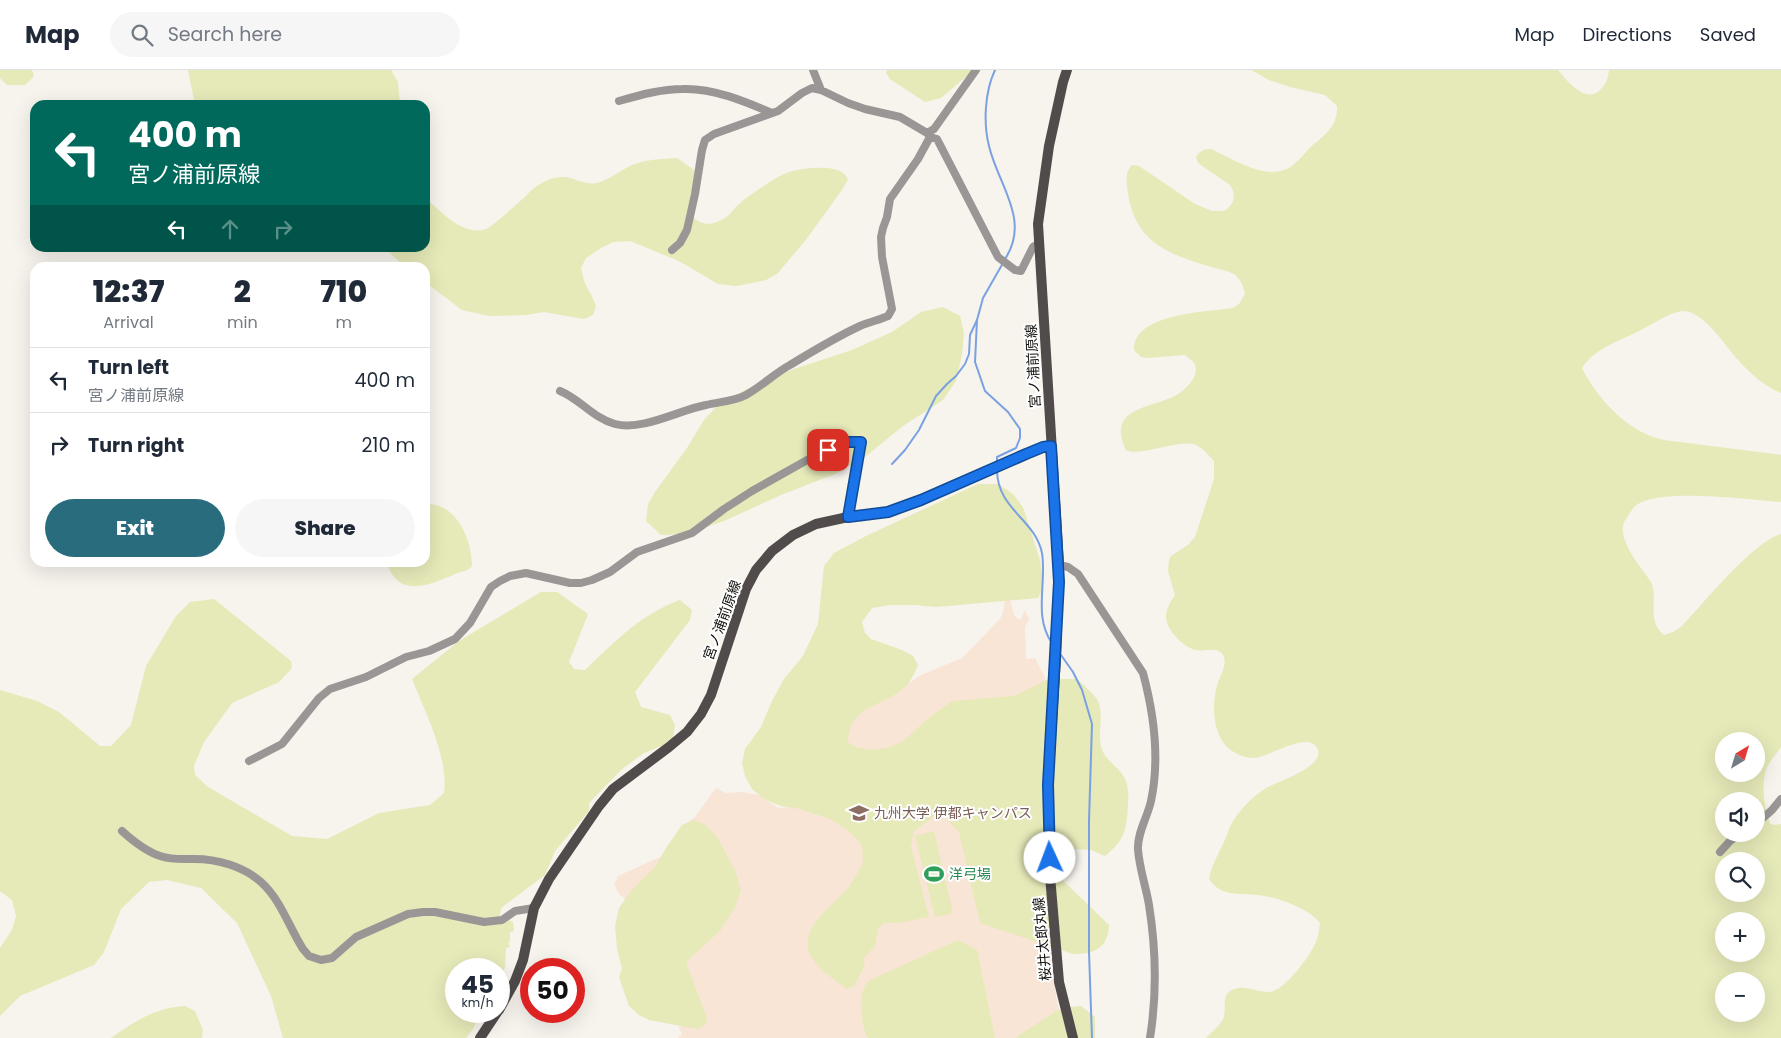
<!DOCTYPE html>
<meta charset="utf-8">
<style>
:root{--surface:#fff;--page:#f6f6f7;--text:#1f2937;--muted:#747a83;--line:#e0e1e3;--accent:#296c7e}
body{margin:0;font-family:Poppins,"Noto Sans JP",sans-serif;background:var(--page);color:var(--text);height:100vh;display:flex;flex-direction:column;font-size:19px;white-space:nowrap}
*{box-sizing:border-box;margin:0}
p{font-size:16px;color:var(--muted)}
.icon{flex:none;width:28px;height:28px;fill:none;stroke:currentColor;stroke-width:2;stroke-linecap:round;stroke-linejoin:round}
.map{position:relative;flex:1;overflow:hidden}
.panel{position:absolute;left:30px;top:192px;width:400px;height:305px;display:flex;flex-direction:column;background:var(--surface);border-radius:15px;box-shadow:0 5px 20px #0002}
.panel>*{flex:none}
.hud{position:absolute;left:30px;top:30px;width:400px;height:152px;border-radius:15px;box-shadow:0 5px 20px #0002;background:#00695c;color:#fff;overflow:hidden}
.needle{width:32px;rotate:38deg}
.fabs{position:absolute;left:1715px;top:662px;display:grid;gap:10px}
.fabs a{display:grid;place-items:center;width:50px;height:50px;border-radius:50%;background:var(--surface);box-shadow:0 5px 20px #0002;font-size:25px}
.speed{position:absolute;left:445px;top:888px;display:flex;gap:10px;font-size:25px;font-weight:700;text-align:center}
.speed>*{display:grid;place-content:center;width:65px;height:65px;border-radius:50%;background:var(--surface);box-shadow:0 5px 20px #0002;line-height:1}
.speed small{font-size:12px;font-weight:400}
.speed .limit{border:8px solid #d22;background:#fff;color:#111}
.pin{position:absolute;display:grid;place-items:center;width:42px;height:42px;color:#fff;margin:-21px;border-radius:10px;box-shadow:0 2px 8px #0006}
.me{position:absolute;width:55px;margin:-28px;rotate:358deg;stroke-linejoin:round;filter:drop-shadow(0 0 4px #0008)}
.turn{display:flex;align-items:center;gap:18px;height:105px;padding:0 15px;font-size:22px}
.turn .icon{width:65px;height:65px;stroke-width:2.5}
.turn b{display:block;font-size:35px;line-height:42px}
.lanes{display:flex;align-items:center;height:48px;padding:0 15px;background:#0003;justify-content:center;gap:25px;direction:ltr}
.lanes .off{opacity:.35}
.eta{display:flex;justify-content:space-evenly;align-items:center;height:85px;text-align:center}
.eta b{font-size:30px;font-weight:800;line-height:35px}
.primary-button{display:flex;gap:10px;margin-top:auto;padding:10px 15px}
.primary-button a{flex:1;height:58px;border-radius:30px;background:var(--accent);color:#fff;font-size:20px;font-weight:800;line-height:58px;text-align:center}
.primary-button a+a{background:var(--page);color:var(--text)}
ul{padding:0;list-style:none}
li{display:flex;align-items:center;gap:15px;height:65px;padding:0 15px;border-top:1px solid var(--line)}
li div{flex:1}
li b{display:block;font-size:19px}
li em{font-style:normal}
header{display:flex;align-items:center;gap:30px;box-sizing:border-box;height:70px;padding:0 25px;background:var(--surface);border-bottom:1px solid var(--line)}
header strong{font-size:24px}
nav{display:flex;gap:28px;margin-inline-start:auto;font-size:18px}
.search{width:350px;height:45px;background:var(--page);display:flex;align-items:center;gap:12px;box-sizing:border-box;padding:0 18px;border-radius:28px;color:var(--muted);font-size:19px}
.map>svg:first-child{display:block}
.education{fill:#f9e5d6}
.green{fill:#e6e9b8;fill-rule:evenodd}
.lines{fill:none;stroke-linecap:round;stroke-linejoin:round}
.stream{stroke:#7aa1e1;stroke-width:2}
.minor{stroke:#9a9696;stroke-width:8}
.major{stroke:#514c4b;stroke-width:10}
.route-casing{stroke:#114b97;stroke-width:12}
.route{stroke:#1a73e8;stroke-width:9}
.labels{text-anchor:middle;stroke-width:4;stroke-linejoin:round;paint-order:stroke}
.street-label{font-size:14px;fill:#11100e;stroke:#fff}
.education-label{font-size:14px;fill:#785e54;stroke:#fff;text-anchor:start}
.leisure-label{font-size:14px;fill:#27864d;stroke:#fff;text-anchor:start}
</style>
<header>
<strong>Map</strong>
<div class="search"><svg class="icon" aria-label="search" viewBox="0 0 24 24"><circle cx="10" cy="10" r="6"/><path d="M15 15l6 6"/></svg>Search here</div>
<nav><a>Map</a><a>Directions</a><a>Saved</a></nav>
</header>
<div class="map">
<svg width="1781" height="968" viewBox="0 0 1781 968">
<rect width="100%" height="100%" fill="#f7f3ed"/>
<path class="education" d="M 1009,525 L 1014,545 L 1018,549 L 1021,549 L 1025,540 L 1029,549 L 1025,557 L 1026,589 L 1035,588 L 1049,616 L 1048,859 L 1053,910 L 1062,956 L 1066,968 L 678,968 L 682,964 L 679,957 L 680,955 L 630,833 L 619,824 L 614,814 L 617,810 L 618,806 L 669,783 L 692,755 L 689,751 L 694,748 L 716,718 L 726,723 L 742,722 L 759,725 L 778,738 L 815,735 L 806,678 L 895,616 L 908,614 L 921,605 L 962,588 L 1000,549 L 1003,543 L 1005,530 Z"/>
<path class="green" d="M 0,0 L 32,0 L 34,6 L 25,15 L 7,15 L 0,8 Z
M 188,0 L 391,0 L 398,12 L 400,35 L 195,35 Z
M 887,0 L 974,0 L 941,28 L 925,32 L 890,9 L 886,3 Z
M 1251,0 L 1558,0 C 1568,12 1587,36 1602,18 C 1607,12 1608,8 1609,0 L 1781,0 L 1781,323 C 1765,317 1750,303 1739,291 C 1726,277 1704,241 1683,241 C 1669,242 1648,257 1635,263 C 1616,272 1593,280 1582,298 C 1594,323 1620,353 1646,364 C 1651,367 1658,368 1664,370 L 1781,385 L 1781,432 C 1749,430 1664,418 1638,434 C 1633,437 1629,444 1626,449 C 1623,453 1622,458 1623,463 C 1626,480 1639,495 1649,509 C 1661,526 1644,549 1664,565 L 1673,562 L 1682,556 C 1703,534 1754,471 1781,464 L 1781,677 C 1776,684 1769,692 1766,700 C 1761,718 1764,736 1770,754 L 1775,755 L 1781,754 L 1781,968 L 1206,968 C 1211,963 1218,957 1222,951 C 1228,943 1221,929 1229,922 C 1240,912 1258,923 1270,922 C 1284,921 1311,885 1316,872 C 1318,867 1319,860 1320,853 C 1308,838 1277,827 1258,825 C 1238,823 1221,827 1209,809 C 1211,797 1216,789 1221,778 C 1225,771 1227,764 1230,757 C 1237,742 1252,727 1266,718 C 1277,712 1324,697 1318,680 C 1310,658 1268,689 1252,688 C 1248,688 1238,685 1234,682 C 1213,670 1211,637 1217,616 C 1219,608 1227,596 1224,587 C 1219,575 1206,582 1197,580 C 1184,579 1165,558 1166,546 C 1166,539 1171,531 1175,525 L 1168,501 L 1169,490 L 1171,486 L 1188,475 L 1195,467 L 1214,409 L 1214,391 C 1208,385 1202,376 1193,374 C 1175,371 1138,387 1126,380 C 1106,339 1149,338 1173,327 C 1183,322 1202,306 1194,293 C 1192,290 1187,287 1185,285 L 1147,288 L 1141,287 L 1134,280 C 1133,243 1208,242 1233,238 L 1239,234 L 1245,224 C 1243,216 1241,209 1234,204 C 1227,200 1216,199 1208,196 C 1166,183 1136,172 1128,124 C 1127,114 1124,103 1132,95 L 1139,96 L 1195,134 L 1212,141 L 1224,141 C 1234,135 1237,125 1230,115 L 1198,93 L 1196,87 C 1200,81 1204,79 1211,79 C 1234,89 1267,113 1292,96 C 1300,90 1306,81 1314,74 C 1327,64 1338,54 1337,36 L 1325,25 L 1290,17 L 1269,10 ZM 1724,671 L 1756,671 L 1756,704 L 1724,704 ZM 1724,731 L 1756,731 L 1756,764 L 1724,764 ZM 1724,791 L 1756,791 L 1756,824 L 1724,824 ZM 1724,851 L 1756,851 L 1756,884 L 1724,884 ZM 1724,911 L 1756,911 L 1756,944 L 1724,944 Z
M 677,88 L 694,100 L 697,119 L 692,146 C 703,158 716,155 729,145 C 732,142 735,137 739,134 C 746,127 775,108 784,104 C 796,99 812,97 825,98 C 835,99 842,99 848,109 L 842,120 L 805,171 L 777,204 L 766,210 L 737,216 L 718,214 L 679,191 L 630,171 L 613,172 L 601,178 L 586,188 L 581,198 L 585,214 L 591,224 L 596,236 L 593,245 L 584,249 L 544,242 L 526,245 L 489,246 L 462,240 L 425,212 L 425,198 L 405,197 L 390,183 L 378,178 L 425,178 L 425,128 C 441,141 463,167 486,159 C 492,157 519,132 526,126 C 536,114 554,104 570,108 C 580,111 590,116 600,112 C 613,108 623,98 635,94 C 649,89 663,89 677,88 Z
M 943,237 L 960,246 L 964,263 L 962,284 L 956,311 L 943,330 L 903,356 L 865,387 L 835,404 L 781,425 L 724,451 L 686,464 L 661,465 L 646,451 L 648,434 L 655,422 L 687,378 L 704,350 L 720,333 L 749,318 L 794,299 L 852,280 L 892,262 L 921,242 Z
M 978,414 L 998,414 L 1013,424 L 1023,437 L 1040,490 L 1043,510 L 1042,520 L 1038,528 L 936,537 L 915,535 L 890,535 L 872,538 L 862,552 L 865,563 L 871,569 L 902,580 L 913,586 L 918,595 C 915,602 911,611 906,616 C 885,637 849,634 848,672 L 855,677 L 871,680 L 887,678 L 902,672 L 931,646 L 952,631 L 1014,626 L 1049,609 L 1077,609 C 1083,615 1091,621 1096,628 C 1107,644 1094,667 1104,684 C 1109,692 1119,698 1124,707 C 1128,714 1129,724 1128,732 C 1127,758 1126,769 1105,786 L 1091,780 L 1056,778 L 1047,785 L 1046,794 L 1109,855 C 1108,878 1095,884 1073,884 L 980,853 L 959,762 L 940,742 L 914,761 L 911,777 L 929,847 L 898,853 L 883,853 L 878,859 L 875,876 L 863,889 L 865,895 L 854,916 L 847,919 C 835,910 820,901 812,888 C 795,859 833,837 848,818 C 853,811 859,801 862,794 C 864,789 862,780 862,775 L 848,760 L 830,749 L 800,739 L 781,736 L 764,729 L 752,719 L 745,706 L 742,693 L 745,679 L 761,657 L 772,631 L 784,609 L 803,586 L 818,554 L 824,496 L 834,483 L 866,466 Z
M 425,434 C 456,432 472,469 472,496 C 467,502 462,501 455,504 C 430,515 398,529 387,493 L 425,492 Z
M 541,522 L 557,522 L 588,544 L 569,592 L 574,599 L 585,600 C 617,570 638,546 680,530 L 692,540 L 690,550 L 635,622 L 641,637 L 670,645 L 675,655 L 673,668 L 669,673 L 644,683 L 622,699 L 589,733 L 589,741 L 555,781 L 545,805 L 501,838 L 500,846 L 513,852 L 514,861 L 510,862 L 510,873 L 508,871 L 510,877 L 506,878 L 505,897 L 499,910 L 499,899 L 456,899 L 456,941 L 482,941 L 473,959 L 466,968 L 283,968 L 271,926 L 237,853 L 201,818 L 167,810 L 149,812 L 121,839 L 104,882 L 94,895 L 20,926 L 0,946 L 0,878 L 12,860 L 16,846 L 12,830 L 0,821 L 0,620 L 37,631 L 59,642 L 100,676 L 111,676 L 131,655 L 146,596 L 176,546 L 190,532 L 214,529 L 291,591 L 292,598 L 279,612 L 232,633 L 204,672 L 194,696 L 195,705 L 208,717 L 292,766 L 327,769 L 379,743 L 430,735 L 444,723 C 449,688 425,642 412,609 L 459,571 Z
M 693,750 L 706,755 L 717,767 L 735,800 L 741,820 L 735,838 L 720,861 L 686,892 L 707,948 L 705,955 L 697,959 L 649,950 L 639,945 L 629,936 L 619,907 L 622,899 L 617,878 L 615,856 L 619,838 L 631,821 L 655,797 L 666,778 L 682,755 Z
M 934,761 L 953,843 L 935,847 L 915,766 Z
M 958,870 L 977,880 L 995,968 L 868,968 C 860,953 857,925 868,911 Z
M 185,936 L 195,941 L 203,960 L 202,968 L 111,968 C 133,952 157,937 185,936 Z
M 1081,936 L 1095,947 L 1095,968 L 1015,968 L 1056,941 L 1069,937 Z"/>
<g class="lines">
<path class="stream" d="M 995,0 C 985,21 983,53 989,76 C 998,115 1031,150 1005,189
M 977,250 L 975,292 L 985,321 L 1008,342 L 1020,359 L 1020,368 L 1016,378 L 997,387 L 997,394
M 892,394 L 905,380 L 919,360 L 936,326 L 947,314 L 956,306 L 965,294 L 969,284 L 970,265 L 977,250 L 983,228 L 1003,193
M 997,401 C 998,440 1035,449 1042,483 C 1047,513 1033,546 1052,573
M 1061,585 L 1073,602 L 1082,620 L 1092,654 L 1089,751 L 1089,882 L 1092,968"/>
<path class="minor" d="M 813,0 L 821,20
M 619,31 C 640,25 661,19 683,19 C 713,18 744,31 772,43
M 927,63 L 934,59 L 976,0
M 672,180 L 680,173 L 687,160 L 695,124 L 702,80 L 705,70 L 714,64 L 778,41 L 802,23 L 812,18 L 821,20 L 848,33 L 865,39 L 900,47 L 927,63 L 930,67 L 937,69 L 998,187 L 1015,200 L 1021,201 L 1033,177 L 1038,174
M 560,321 C 580,329 593,348 615,354 C 643,361 679,340 706,335 C 719,332 735,331 746,325 C 762,316 775,303 790,295 C 813,281 836,267 860,256 C 869,252 879,250 888,246 L 892,239 L 882,187 L 881,167 L 883,158 L 887,147 L 890,129 L 918,89 L 930,67
M 1059,495 L 1068,497 L 1078,504 L 1143,603 C 1154,644 1160,689 1151,731 C 1148,746 1137,763 1138,779 C 1139,797 1146,817 1149,835 C 1156,879 1157,924 1150,968
M 249,691 L 282,674 L 319,628 L 330,619 L 366,607 L 406,587 L 429,581 L 455,569 L 470,553 L 491,517 L 500,511 L 510,506 L 526,503 L 570,513 L 581,513 L 592,510 L 610,502 L 637,482 L 692,463 L 724,439 L 752,421 L 809,389 L 848,372 L 861,372 L 848,447
M 1756,754 L 1772,740 L 1781,729
M 122,761 C 133,771 145,781 160,786 C 172,790 182,789 194,789 C 217,789 243,796 261,812 C 281,830 289,857 303,879 L 309,886 L 321,890 L 332,888 L 356,867 L 408,844 L 423,842 L 435,842 L 484,852 L 502,850 L 515,841 L 534,838
M 1720,782 L 1730,771 L 1741,764"/>
<path class="major" d="M 1067,0 L 1063,12 L 1049,76 L 1038,154 L 1059,495 L 1056,588 L 1048,715 L 1050,806 L 1059,912 L 1073,968
M 499,940 L 515,911 L 523,890 L 534,838 L 549,809 L 599,736 L 613,719 L 669,677 L 687,662 L 701,644 L 711,625 L 746,519 L 756,500 L 772,481 L 793,465 L 816,454 L 848,447 L 888,442 L 921,430 L 1026,384 L 1043,377 L 1051,376
M 480,968 L 498,941"/>
</g>
<g class="lines">
<defs>
<path id="route" d="M 828,380 L 848,372 L 861,372 L 848,447 L 888,442 L 921,430 L 1026,384 L 1043,377 L 1051,376 L 1059,512 L 1048,715 L 1050,788"/>
</defs>
<use href="#route" class="route-casing"/>
<use href="#route" class="route"/>
</g>
<defs>
<symbol id="university-bare" viewBox="-9 -9 18 18"><path d="M0-5L7-2L0 1L-7-2ZM-4 1L0 2.5L4 1V4Q0 6-4 4Z" fill="#8d6e63" stroke="#fff" stroke-width="2.5" paint-order="stroke"/></symbol>
<symbol id="stadium-bare" viewBox="-9 -9 18 18"><path d="M0-5a6.5 5 0 1 0 0 10a6.5 5 0 1 0 0-10ZM-3.5-1.8h7v3.6h-7Z" fill="#2e9e5b" stroke="#fff" stroke-width="2.5" paint-order="stroke"/></symbol>
</defs>
<g fill-rule="evenodd">
<use href="#university-bare" x="845" y="729" width="28" height="28"/>
<use href="#stadium-bare" x="920" y="790" width="28" height="28"/>
</g>
<g class="labels">
<g class="street-label">
<text transform="translate(1033 296) rotate(-93)" y="5">宮ノ浦前原線</text>
<text transform="translate(722 550) rotate(-70)" y="5">宮ノ浦前原線</text>
<text transform="translate(1042 869) rotate(-95)" y="5">桜井太郎丸線</text>
</g>
<g class="education-label">
<text x="874" y="748">九州大学 伊都キャンパス</text>
</g>
<g class="leisure-label">
<text x="949" y="809">洋弓場</text>
</g>
</g>
</svg>
<div class="fabs">
<a><svg class="needle" viewBox="-14 -14 28 28"><path d="M0-13l5 13h-10z" fill="#e53935"/><path d="M0 13l5-13h-10z" fill="#747a83"/></svg></a>
<a><svg class="icon" aria-label="sound" viewBox="0 0 24 24"><path d="M4 9h4l5-4v14l-5-4H4zM17 9q2 3 0 6"/></svg></a>
<a><svg class="icon" aria-label="search" viewBox="0 0 24 24"><circle cx="10" cy="10" r="6"/><path d="M15 15l6 6"/></svg></a>
<a>+</a>
<a>−</a>
</div>
<div class="speed"><div>45<small>km/h</small></div><div class="limit">50</div></div>
<div class="pin" style="left:828px;top:380px;background:#d93025"><svg class="icon" aria-label="arrive" viewBox="0 0 24 24"><path d="M6 21V4h12l-3 4 3 4H6"/></svg></div>
<svg class="me" style="left:1050px;top:788px" viewBox="-20 -20 40 40"><circle r="19" fill="#fff"/><path d="M0-13L10 11 0 6-10 11z" fill="#1a73e8"/></svg>
<div class="hud">
<div class="turn"><svg class="icon" aria-label="left" viewBox="0 0 24 24"><path d="M17 20v-9H6M10 6l-5 5 5 5"/></svg><div><b>400 m</b>宮ノ浦前原線</div></div>
<div class="lanes"><svg class="icon" aria-label="left" viewBox="0 0 24 24"><path d="M17 20v-9H6M10 6l-5 5 5 5"/></svg><svg class="icon off" aria-label="ahead" viewBox="0 0 24 24"><path d="M12 20V5M6 11l6-6 6 6"/></svg><svg class="icon off" aria-label="right" viewBox="0 0 24 24"><path d="M7 20v-9h11M14 6l5 5-5 5"/></svg></div>
</div>
<section class="panel">
<div class="eta">
<div><b>12:37</b><p>Arrival</p></div>
<div><b>2</b><p>min</p></div>
<div><b>710</b><p>m</p></div>
</div>
<ul>
<li><svg class="icon" aria-label="left" viewBox="0 0 24 24"><path d="M17 20v-9H6M10 6l-5 5 5 5"/></svg><div><b>Turn left</b><p>宮ノ浦前原線</p></div><em>400 m</em></li>
<li><svg class="icon" aria-label="right" viewBox="0 0 24 24"><path d="M7 20v-9h11M14 6l5 5-5 5"/></svg><div><b>Turn right</b></div><em>210 m</em></li>
</ul>
<div class="primary-button"><a>Exit</a><a>Share</a></div>
</section>
</div>
